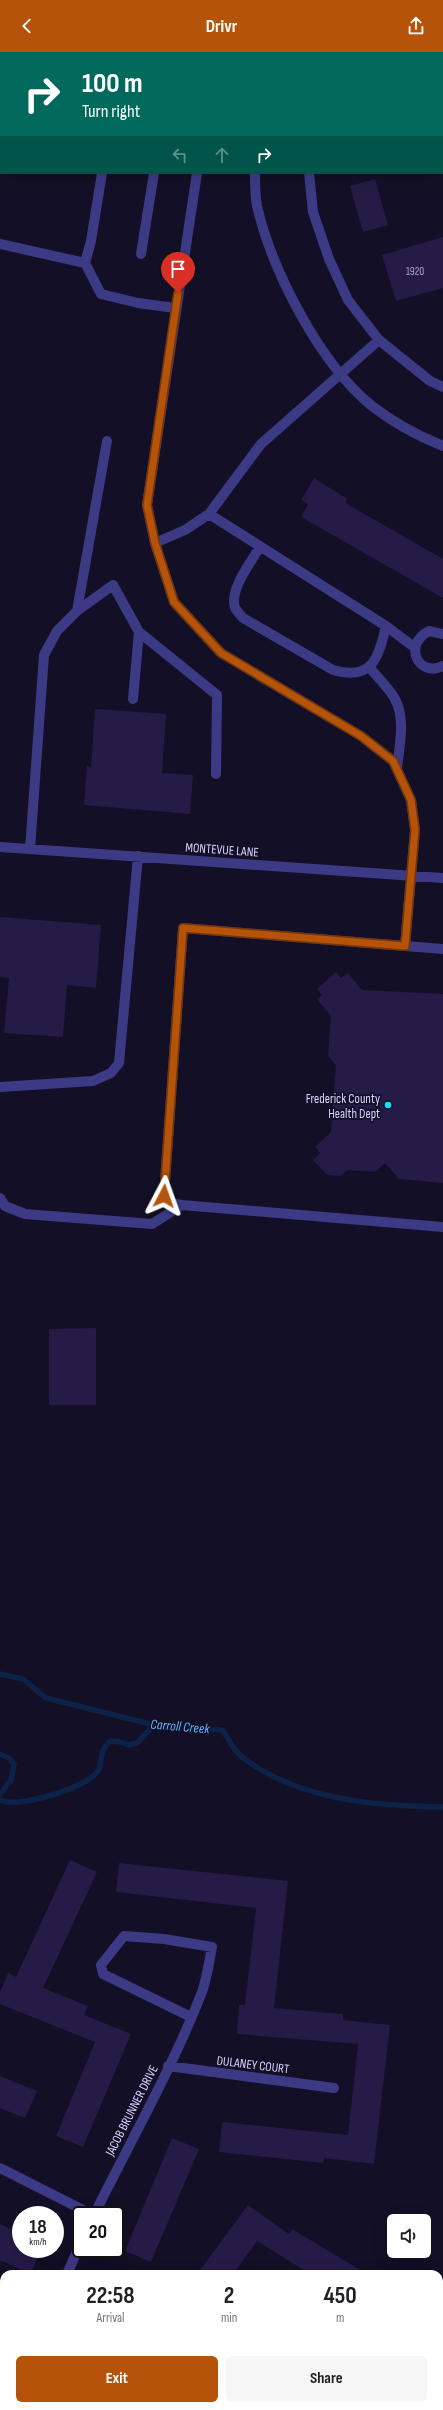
<!DOCTYPE html>
<style>
:root{--surface:#fff;--page:#f6f6f6;--text:#202124;--muted:#757577;--accent:#b45309}
body{margin:0;font-family:"Sofia Sans Condensed",sans-serif;background:var(--page);color:var(--text);height:100vh;display:flex;flex-direction:column;font-size:15px;white-space:nowrap}
*{box-sizing:border-box;margin:0}
p{font-size:13px;color:var(--muted)}
.icon{flex:none;width:22px;height:22px;fill:none;stroke:currentColor;stroke-width:2;stroke-linecap:round;stroke-linejoin:round}
.map{position:relative;flex:1;overflow:hidden}
.sheet{position:absolute;left:0px;top:2218px;width:443px;height:140px;display:flex;flex-direction:column;background:var(--surface);border-radius:12px 12px 0 0;box-shadow:0 4px 16px #0002}
.sheet>*{flex:none}
.guide{position:absolute;left:0px;top:0px;width:443px;height:122px;box-shadow:0 4px 16px #0002;background:#00695c;color:#fff;overflow:hidden}
.buttons{position:absolute;left:387px;top:2162px;display:grid;gap:8px}
.buttons a{display:grid;place-items:center;width:44px;height:44px;border-radius:6px;background:var(--surface);box-shadow:0 4px 16px #0002;font-size:20px}
.speed{position:absolute;left:12px;top:2154px;display:flex;gap:8px;font-size:20px;font-weight:700;text-align:center}
.speed>*{display:grid;place-content:center;width:52px;height:52px;border-radius:50%;background:var(--surface);box-shadow:0 4px 16px #0002;line-height:1}
.speed small{font-size:10px;font-weight:400}
.speed .limit{border:2px solid #111;border-radius:6px;background:#fff;color:#111}
.pin{position:absolute;display:grid;place-items:center;width:34px;height:34px;color:#fff;margin:-41px -17px;border-radius:50% 50% 50% 0;rotate:-45deg;box-shadow:0 0 4px #0007}
.pin .icon{rotate:45deg}
.me{position:absolute;width:44px;margin:-22px;rotate:4deg;stroke-linejoin:round;filter:drop-shadow(0 0 3px #0008)}
.turn{display:flex;align-items:center;gap:14px;height:84px;padding:0 16px;font-size:18px}
.turn .icon{width:52px;height:52px;stroke-width:2.5}
.turn b{display:block;font-size:28px;line-height:34px}
.lanes{display:flex;align-items:center;height:38px;padding:0 16px;background:#0003;justify-content:center;gap:20px;direction:ltr}
.lanes .off{opacity:.35}
.eta{display:flex;justify-content:space-evenly;align-items:center;height:68px;text-align:center}
.eta b{font-size:24px;font-weight:700;line-height:28px}
.action{display:flex;gap:8px;margin-top:auto;padding:8px 16px}
.action a{flex:1;height:46px;border-radius:6px;background:var(--accent);color:#fff;font-size:16px;font-weight:700;line-height:46px;text-align:center}
.action a+a{background:var(--page);color:var(--text)}
header{display:flex;justify-content:space-between;align-items:center;height:52px;padding:0 16px;background:var(--accent);color:#fff;font-size:18px;font-weight:700}
.map>svg:first-child{display:block}
.lines{fill:none;stroke-linecap:round;stroke-linejoin:round}
.stream{stroke:#0c2248;stroke-width:5.5}
.building{fill:#241b47}
.minor{stroke:#3d3a85;stroke-width:10}
.route-casing{stroke:#753606;stroke-width:10}
.route{stroke:#b45309;stroke-width:7}
.poi-dot{fill:#00e5ff;stroke:#130f26;stroke-width:1.5}
.labels{text-anchor:middle;stroke-width:3.5;stroke-linejoin:round;paint-order:stroke}
.number-label{font-size:11px;fill:#aca6d1}
.street-label{font-size:13px;fill:#d9d4ff;stroke:#130f26}
.poi-label{font-size:13px;fill:#d9d4ff;stroke:#130f26;text-anchor:end}
.water-label{font-size:14px;font-style:italic;fill:#62b6ff;stroke:#130f26}
</style>
<header><svg class="icon" aria-label="back" viewBox="0 0 24 24"><path d="M15 5l-7 7 7 7"/></svg>Drivr<svg class="icon" aria-label="share" viewBox="0 0 24 24"><path d="M12 15V3M7 8l5-5 5 5M5 13v7h14v-7"/></svg></header>
<div class="map">
<svg width="443" height="2358" viewBox="0 0 443 2358">
<rect width="100%" height="100%" fill="#130f26"/>
<g class="lines">
<path class="stream" d="M 0,1622 L 23,1627 L 46,1646 L 154,1673 L 222,1678 C 228,1686 234,1699 242,1705 C 297,1748 376,1754 443,1755
M 0,1702 L 9,1706 L 14,1712 L 11,1728 L 0,1742
M 0,1748 C 16,1757 88,1736 98,1719 C 104,1709 97,1701 110,1689 L 121,1690 L 128,1693 L 137,1691 L 154,1673"/>
</g>
<path class="building" d="M 375,127 L 388,173 L 363,180 L 350,134 Z
M 443,185 L 443,236 L 396,249 L 382,203 Z
M 314,426 L 346,446 L 347,452 L 443,507 L 443,546 L 301,465 L 308,452 L 301,448 Z
M 95,657 L 166,662 L 162,721 L 193,723 L 190,762 L 84,753 L 87,714 L 91,715 Z
M 0,865 L 101,873 L 96,936 L 67,933 L 63,985 L 4,981 L 9,926 L 0,925 Z
M 336,920 L 341,926 L 348,921 L 362,938 L 443,942 L 443,1131 L 399,1127 L 385,1111 L 375,1120 L 348,1118 L 340,1124 L 327,1123 L 313,1108 L 320,1101 L 315,1095 L 331,1080 L 336,1013 L 328,1004 L 331,964 L 317,947 L 322,943 L 317,937 Z
M 96,1276 L 96,1353 L 49,1353 L 49,1277 Z
M 70,1808 L 97,1820 L 43,1936 L 88,1954 L 84,1963 L 131,1982 L 83,2095 L 56,2084 L 95,1990 L 0,1952 L 0,1940 L 8,1921 L 16,1925 Z
M 119,1811 L 288,1829 L 274,1956 L 343,1962 L 343,1968 L 390,1973 L 374,2112 L 324,2106 L 323,2111 L 219,2100 L 222,2070 L 348,2083 L 358,1992 L 237,1982 L 239,1953 L 245,1953 L 256,1856 L 116,1840 Z
M 0,2024 L 37,2039 L 25,2066 L 0,2056 Z
M 172,2086 L 199,2097 L 151,2210 L 125,2199 Z
M 248,2153 L 289,2182 L 292,2177 L 367,2222 L 310,2222 L 257,2189 L 233,2222 L 197,2222 Z
M 0,2172 L 21,2182 L 21,2197 L 42,2197 L 30,2222 L 0,2208 Z"/>
<g class="lines">
<path class="minor" d="M 173,1 L 173,0
M 215,1 L 215,0
M 0,76 L 1,76
M 102,121 L 91,189 L 85,211 L 101,242 L 138,251 L 175,256
M 197,121 L 147,453 L 155,491 L 174,550 L 221,601 L 361,684 L 393,709 L 411,748 L 415,778 L 405,894 L 443,897
M 255,121 C 255,132 255,144 257,154 C 272,219 320,312 372,354 C 394,371 418,384 443,394
M 309,121 L 313,160 L 329,207 L 348,248 L 379,288
M 0,192 L 85,211
M 141,202 L 154,121
M 209,462 L 386,574 L 414,595
M 155,491 L 185,478 L 209,462 L 261,392 L 379,288 L 430,329 L 443,335
M 259,496 C 251,511 229,537 235,556 C 237,559 240,563 243,566 L 333,618 C 372,629 378,607 386,574
M 77,559 L 107,389
M 443,582 L 429,579 C 402,593 419,626 443,614
M 370,616 C 378,626 389,636 395,647 C 406,667 399,696 397,717
M 133,647 L 139,580
M 0,795 L 443,826
M 30,797 L 44,603 L 57,579 L 77,559 L 113,533 L 139,580 L 217,643 L 216,722
M 0,1035 L 93,1029 L 111,1021 L 119,1011 L 138,804
M 0,1146 L 5,1154 L 25,1162 L 152,1172 L 182,1153 L 443,1175
M 182,1153 L 170,1151 L 164,1144 L 183,876 L 405,894
M 168,2014 L 334,2036
M 0,2116 L 93,2163
M 94,2163 C 130,2090 172,2017 202,1940 C 207,1926 209,1910 212,1895 L 164,1887 L 124,1884 L 101,1913 L 103,1922 L 191,1965
M 67,2222 L 81,2190
M 175,2354 L 181,2358
M 193,2358 L 196,2354"/>
</g>
<g class="lines">
<defs>
<path id="route" d="M 164,1144 L 183,876 L 405,894 L 415,778 L 411,748 L 393,709 L 361,684 L 221,601 L 174,550 L 155,491 L 147,453 L 178,241"/>
</defs>
<use href="#route" class="route-casing"/>
<use href="#route" class="route"/>
</g>
<circle class="poi-dot" cx="388" cy="1053" r="4"/>
<g class="labels">
<g class="number-label">
<text x="415" y="223">1920</text>
</g>
<g class="street-label">
<text transform="translate(222 797) rotate(4)" y="5">MONTEVUE LANE</text>
<text transform="translate(253 2012) rotate(7)" y="5">DULANEY COURT</text>
<text transform="translate(131 2058) rotate(-63)" y="5">JACOB BRUNNER DRIVE</text>
</g>
<g class="poi-label">
<text x="380" y="1051">Frederick County<tspan x="380" dy="15">Health Dept</tspan></text>
</g>
<g class="water-label">
<text transform="translate(180 1674) rotate(5)" y="5">Carroll Creek</text>
</g>
</g>
</svg>
<div class="buttons">
<a><svg class="icon" aria-label="sound" viewBox="0 0 24 24"><path d="M4 9h4l5-4v14l-5-4H4zM17 9q2 3 0 6"/></svg></a>
</div>
<div class="speed"><div>18<small>km/h</small></div><div class="limit">20</div></div>
<div class="pin" style="left:178px;top:241px;background:#d93025"><svg class="icon" aria-label="arrive" viewBox="0 0 24 24"><path d="M6 21V4h12l-3 4 3 4H6"/></svg></div>
<svg class="me" style="left:164px;top:1144px" viewBox="-20 -20 40 40"><path d="M0-17L14 15 0 8-14 15z" fill="#b45309" stroke="#fff" stroke-width="4"/></svg>
<div class="guide">
<div class="turn"><svg class="icon" aria-label="right" viewBox="0 0 24 24"><path d="M7 20v-9h11M14 6l5 5-5 5"/></svg><div><b>100 m</b>Turn right</div></div>
<div class="lanes"><svg class="icon off" aria-label="left" viewBox="0 0 24 24"><path d="M17 20v-9H6M10 6l-5 5 5 5"/></svg><svg class="icon off" aria-label="ahead" viewBox="0 0 24 24"><path d="M12 20V5M6 11l6-6 6 6"/></svg><svg class="icon" aria-label="right" viewBox="0 0 24 24"><path d="M7 20v-9h11M14 6l5 5-5 5"/></svg></div>
</div>
<section class="sheet">
<div class="eta">
<div><b>22:58</b><p>Arrival</p></div>
<div><b>2</b><p>min</p></div>
<div><b>450</b><p>m</p></div>
</div>
<div class="action"><a>Exit</a><a>Share</a></div>
</section>
</div>
